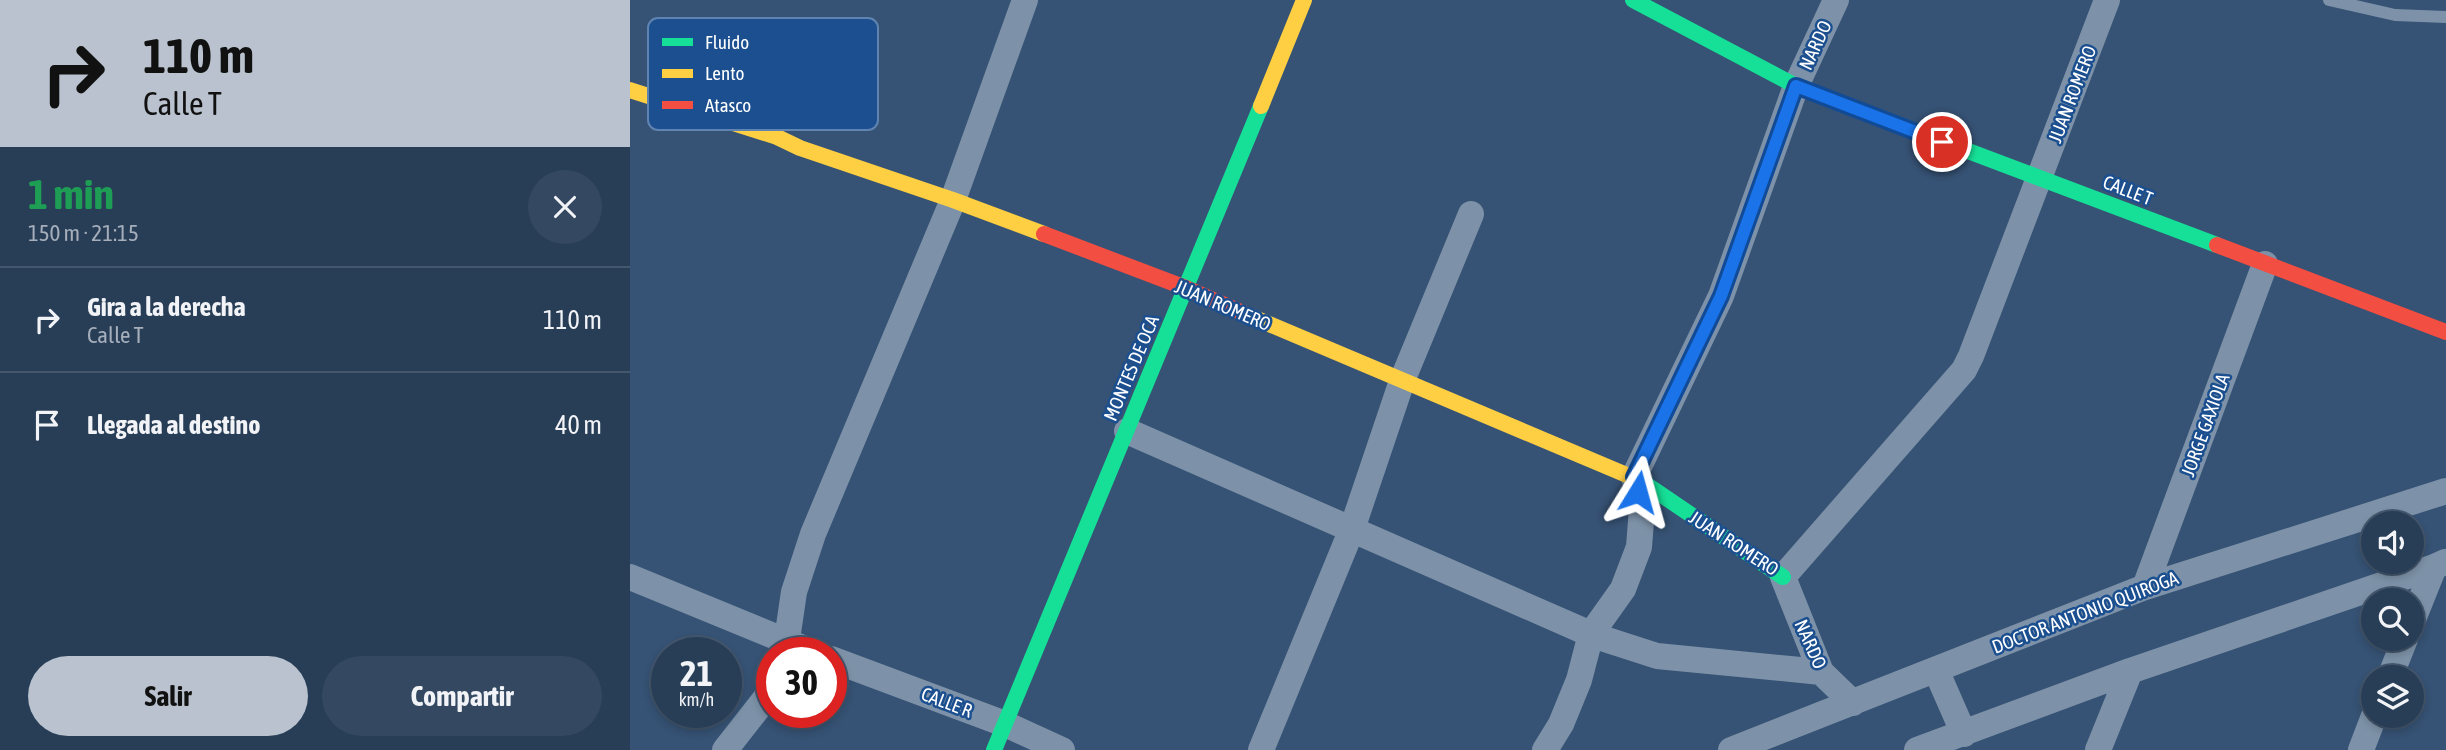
<!DOCTYPE html>
<html lang="es">
<meta charset="utf-8">
<style>
:root{--surface:#283e57;--page:#344961;--text:#f1f3f6;--muted:#a5aeba;--line:#44576d;--accent:#b9c2ce}
body{margin:0;font-family:"Asap Condensed",sans-serif;background:var(--page);color:var(--text);height:100vh;display:flex;flex-direction:column;font-size:26px;white-space:nowrap}
*{box-sizing:border-box;margin:0}
p{font-size:23px;color:var(--muted)}
.icon{flex:none;width:38px;height:38px;fill:none;stroke:currentColor;stroke-width:2;stroke-linecap:round;stroke-linejoin:round}
.map{position:relative;flex:1;overflow:hidden}
.sheet{display:flex;flex-direction:column;background:var(--surface);width:630px}
.sheet>*{flex:none}
.top-card{background:#b9c2ce;color:#111;overflow:hidden}
.buttons{position:absolute;left:1731px;top:511px;display:grid;gap:14px}
.buttons a{display:grid;place-items:center;width:63px;height:63px;border-radius:50%;background:var(--surface);box-shadow:0 4px 10px #0003,0 0 0 2px var(--line);font-size:35px}
.speed{position:absolute;left:21px;top:637px;display:flex;gap:14px;font-size:35px;font-weight:700;text-align:center}
.speed>*{display:grid;place-content:center;width:91px;height:91px;border-radius:50%;background:var(--surface);box-shadow:0 4px 10px #0003,0 0 0 2px var(--line);line-height:1}
.speed small{font-size:18px;font-weight:400}
.speed .limit{border:10px solid #d22;background:#fff;color:#111}
.pin{position:absolute;display:grid;place-items:center;width:60px;height:60px;color:#fff;margin:-30px;border:4px solid #fff;border-radius:50%;box-shadow:0 2px 7px #0007}
.me{position:absolute;width:77px;margin:-38px;rotate:8deg;stroke-linejoin:round;filter:drop-shadow(0 0 5px #0008)}
.turn{display:flex;align-items:center;gap:24px;height:147px;padding:0 28px;font-size:32px}
.turn .icon{width:91px;height:91px;stroke-width:2.5}
.turn b{display:block;font-size:49px;line-height:60px}
.round{display:grid;place-items:center;flex:none;width:74px;height:74px;border-radius:37px;background:var(--page)}
.summary{display:flex;align-items:center;justify-content:space-between;height:119px;padding:0 28px}
h1{font-size:42px;font-weight:700;line-height:52px;color:#1e9e55}
.cta{display:flex;gap:14px;margin-top:auto;padding:14px 28px}
.cta a{flex:1;height:80px;border-radius:42px;background:var(--accent);color:#111;font-size:28px;font-weight:700;line-height:80px;text-align:center}
.cta a+a{background:var(--page);color:var(--text)}
ul{padding:0;list-style:none}
li{display:flex;align-items:center;gap:21px;height:105px;padding:0 28px;border-top:2px solid var(--line)}
li div{flex:1}
li b{display:block;font-size:26px}
li em{font-style:normal}
main{display:flex;flex:1;min-height:0}
.map>svg:first-child{display:block}
.lines{fill:none;stroke-linecap:round;stroke-linejoin:round}
.lane{stroke:#7d92a8;stroke-width:12}
.street{stroke:#7d92a8;stroke-width:26}
.fast{stroke:#16e098;stroke-width:16}
.slow{stroke:#ffcf43;stroke-width:16}
.jam{stroke:#f24e42;stroke-width:16}
.route-casing{stroke:#114b97;stroke-width:18}
.route{stroke:#1a73e8;stroke-width:12}
.labels{text-anchor:middle;stroke-width:5;stroke-linejoin:round;paint-order:stroke}
.street-label{font-size:19px;fill:#fff;stroke:#1b4f8f}
.key{fill:#1b4f8f;stroke:#5f84b1;stroke-width:2}
.key-label{font-size:19px;fill:#fff}
</style>
<main>
<section class="sheet">
<div class="top-card">
<div class="turn"><svg class="icon" aria-label="right" viewBox="0 0 24 24"><path d="M7 20v-9h11M14 6l5 5-5 5"/></svg><div><b>110 m</b>Calle T</div></div>
</div>
<div class="summary"><div><h1>1 min</h1><p>150 m · 21:15</p></div><a class="round"><svg class="icon" aria-label="close" viewBox="0 0 24 24"><path d="M6 6l12 12M18 6L6 18"/></svg></a></div>
<ul>
<li><svg class="icon" aria-label="right" viewBox="0 0 24 24"><path d="M7 20v-9h11M14 6l5 5-5 5"/></svg><div><b>Gira a la derecha</b><p>Calle T</p></div><em>110 m</em></li>
<li><svg class="icon" aria-label="arrive" viewBox="0 0 24 24"><path d="M6 21V4h12l-3 4 3 4H6"/></svg><div><b>Llegada al destino</b></div><em>40 m</em></li>
</ul>
<div class="cta"><a>Salir</a><a>Compartir</a></div>
</section>
<div class="map">
<svg width="1816" height="750" viewBox="0 0 1816 750">
<rect width="100%" height="100%" fill="#365274"/>
<g class="lines">
<path class="lane" d="M 1699,0 L 1765,15 L 1816,17"/>
<path class="street" d="M 497,431 L 965,636 L 1027,656 L 1191,672
M 0,577 L 185,653
M 1515,587 L 1635,264
M 1782,622 L 1804,567 L 1815,562
M 155,653 L 164,592 L 183,534 L 323,200 L 395,0
M 201,659 L 375,724 L 432,750
M 1306,670 L 1334,734
M 1760,677 L 1775,639
M 1223,703 L 1191,672 L 1153,577 L 1334,370 L 1341,356 L 1477,0
M 95,750 L 135,699 L 142,685
M 631,750 L 722,529 L 772,381 L 841,214
M 915,750 L 931,724 L 949,680 L 961,634 L 993,589 L 1009,547 L 1012,508 L 1004,477 L 1091,296 L 1166,86 L 1206,0
M 1101,750 L 1515,587 L 1816,491
M 1287,750 L 1500,671 L 1804,567
M 1468,750 L 1500,671
M 1731,750 L 1744,716"/>
<path class="fast" d="M 1003,0 L 1166,86 L 1587,245
M 1011,481 L 1153,577
M 364,750 L 631,106"/>
<path class="slow" d="M 0,90 L 147,137 L 170,148 L 323,200 L 414,234
M 631,106 L 674,0
M 620,316 L 1011,481"/>
<path class="jam" d="M 414,234 L 556,288 L 620,316
M 1587,245 L 1816,332"/>
</g>
<g class="lines">
<defs>
<path id="route" d="M 1008,492 L 1004,477 L 1091,296 L 1166,86 L 1312,142"/>
</defs>
<use href="#route" class="route-casing"/>
<use href="#route" class="route"/>
</g>
<g class="labels">
<g class="street-label">
<text transform="translate(1185 45) rotate(-65)" y="7">NARDO</text>
<text transform="translate(1442 94) rotate(-69)" y="7">JUAN ROMERO</text>
<text transform="translate(1498 190) rotate(21)" y="7">CALLE T</text>
<text transform="translate(593 305) rotate(23)" y="7">JUAN ROMERO</text>
<text transform="translate(501 368) rotate(-67)" y="7">MONTES DE OCA</text>
<text transform="translate(1575 425) rotate(-70)" y="7">JORGE GAXIOLA</text>
<text transform="translate(1104 543) rotate(33)" y="7">JUAN ROMERO</text>
<text transform="translate(1455 612) rotate(-21)" y="7">DOCTOR ANTONIO QUIROGA</text>
<text transform="translate(1181 644) rotate(66)" y="7">NARDO</text>
<text transform="translate(317 702) rotate(21)" y="7">CALLE R</text>
</g>
</g>
<rect x="18" y="18" width="230" height="112" rx="10" class="key"/>
<rect x="32" y="38" width="31" height="8" fill="#16e098"/>
<rect x="32" y="69" width="31" height="9" fill="#ffcf43"/>
<rect x="32" y="101" width="31" height="8" fill="#f24e42"/>
<g class="key-label">
<text x="75" y="49">Fluido</text>
<text x="75" y="80">Lento</text>
<text x="75" y="112">Atasco</text>
</g>
</svg>
<div class="buttons">
<a><svg class="icon" aria-label="sound" viewBox="0 0 24 24"><path d="M4 9h4l5-4v14l-5-4H4zM17 9q2 3 0 6"/></svg></a>
<a><svg class="icon" aria-label="search" viewBox="0 0 24 24"><circle cx="10" cy="10" r="6"/><path d="M15 15l6 6"/></svg></a>
<a><svg class="icon" aria-label="layers" viewBox="0 0 24 24"><path d="M12 4l9 5-9 5-9-5zM3 14l9 5 9-5"/></svg></a>
</div>
<div class="speed"><div>21<small>km/h</small></div><div class="limit">30</div></div>
<div class="pin" style="left:1312px;top:142px;background:#d93025"><svg class="icon" aria-label="arrive" viewBox="0 0 24 24"><path d="M6 21V4h12l-3 4 3 4H6"/></svg></div>
<svg class="me" style="left:1008px;top:492px" viewBox="-20 -20 40 40"><path d="M0-17L14 15 0 8-14 15z" fill="#1a73e8" stroke="#fff" stroke-width="4"/></svg>
</div>
</main>
